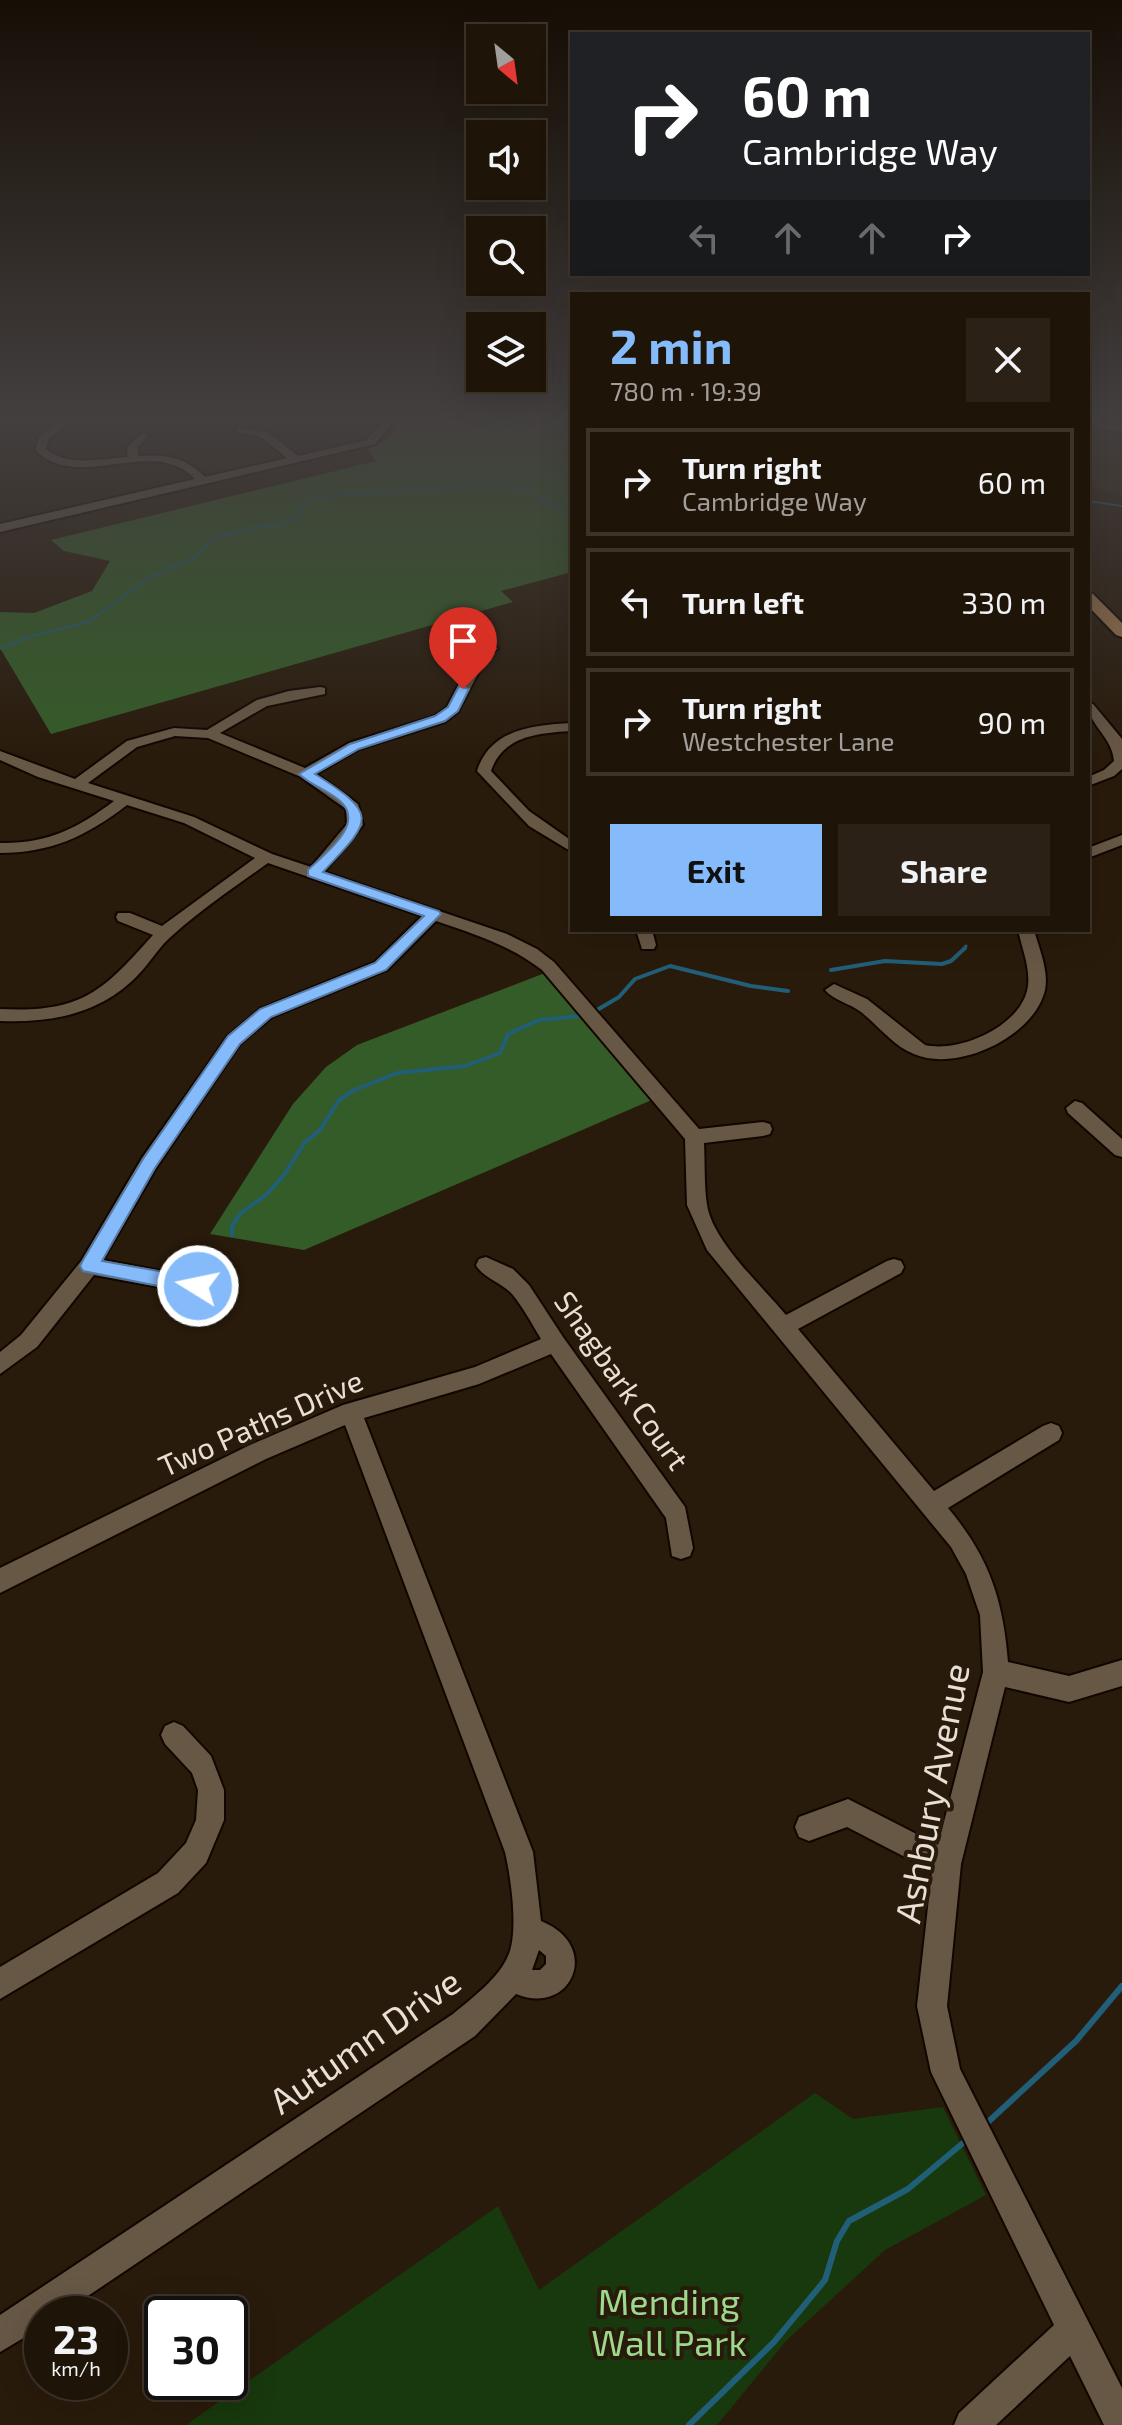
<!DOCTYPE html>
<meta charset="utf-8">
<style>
:root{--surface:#1f1408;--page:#2c2116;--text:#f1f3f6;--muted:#a19e9c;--line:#3c3329;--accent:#85bbfb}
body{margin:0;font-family:"Exo 2",sans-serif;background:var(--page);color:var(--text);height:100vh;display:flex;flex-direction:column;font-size:30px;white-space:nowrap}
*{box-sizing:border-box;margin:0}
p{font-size:26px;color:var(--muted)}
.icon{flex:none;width:44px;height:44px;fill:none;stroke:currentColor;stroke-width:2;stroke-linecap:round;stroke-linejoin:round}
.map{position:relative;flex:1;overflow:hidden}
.details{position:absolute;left:570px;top:292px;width:520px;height:640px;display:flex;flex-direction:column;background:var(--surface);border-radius:0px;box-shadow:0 8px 32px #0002,0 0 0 2px var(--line)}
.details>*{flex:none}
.guide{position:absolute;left:570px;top:32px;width:520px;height:244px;border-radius:0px;box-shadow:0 8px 32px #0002,0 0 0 2px var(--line);background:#202124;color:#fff;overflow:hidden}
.needle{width:52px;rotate:151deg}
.controls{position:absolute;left:466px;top:24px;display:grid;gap:16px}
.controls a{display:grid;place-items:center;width:80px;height:80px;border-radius:0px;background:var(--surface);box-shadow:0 8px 32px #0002,0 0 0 2px var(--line);font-size:40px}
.speed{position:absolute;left:24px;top:2296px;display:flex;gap:16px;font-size:40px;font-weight:700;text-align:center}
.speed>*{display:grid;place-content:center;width:104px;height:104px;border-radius:50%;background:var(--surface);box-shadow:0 8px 32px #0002,0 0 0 2px var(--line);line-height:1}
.speed small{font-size:20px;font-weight:400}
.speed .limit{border:4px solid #111;border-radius:12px;background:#fff;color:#111}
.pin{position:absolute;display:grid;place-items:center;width:68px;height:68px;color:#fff;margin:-82px -34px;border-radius:50% 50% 50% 0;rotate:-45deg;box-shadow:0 0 8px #0007}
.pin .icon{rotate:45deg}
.me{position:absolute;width:88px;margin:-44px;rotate:280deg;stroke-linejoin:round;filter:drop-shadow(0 0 6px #0008)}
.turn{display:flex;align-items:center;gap:28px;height:168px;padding:0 40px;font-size:36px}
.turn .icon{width:104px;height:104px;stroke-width:2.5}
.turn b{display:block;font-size:56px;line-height:68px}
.lanes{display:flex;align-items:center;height:76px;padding:0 40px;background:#0003;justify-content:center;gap:40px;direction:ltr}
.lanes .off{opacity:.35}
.round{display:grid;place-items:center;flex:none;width:84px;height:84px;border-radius:0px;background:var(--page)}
.head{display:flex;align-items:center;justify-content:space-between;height:136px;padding:0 40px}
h1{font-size:48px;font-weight:700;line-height:60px;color:var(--accent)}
.action{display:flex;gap:16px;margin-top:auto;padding:16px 40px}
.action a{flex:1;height:92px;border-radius:0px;background:var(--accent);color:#111;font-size:32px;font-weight:700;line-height:92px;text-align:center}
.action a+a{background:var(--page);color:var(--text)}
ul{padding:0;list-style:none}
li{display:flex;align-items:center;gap:24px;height:108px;margin:0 16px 12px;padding:0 24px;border:4px solid var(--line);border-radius:0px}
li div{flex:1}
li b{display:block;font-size:30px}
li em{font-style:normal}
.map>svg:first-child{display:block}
.built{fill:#35220d}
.green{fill:#18380d}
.forest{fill:#345c28}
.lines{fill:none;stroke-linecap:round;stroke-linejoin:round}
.stream-far3{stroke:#215e77;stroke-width:2}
.stream-far2{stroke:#215e77;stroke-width:3}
.stream-far1{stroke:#215e77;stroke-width:4}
.stream{stroke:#215e77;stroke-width:6}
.minor-casing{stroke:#110600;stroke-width:4}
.major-casing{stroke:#110600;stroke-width:4}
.minor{fill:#675745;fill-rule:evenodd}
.major{fill:#9b754b;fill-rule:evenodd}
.route{fill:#85bbfb;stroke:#567aa3;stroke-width:2}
.labels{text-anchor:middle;stroke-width:8;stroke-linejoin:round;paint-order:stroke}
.street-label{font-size:30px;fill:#e8dfd5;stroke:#291b0b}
.near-street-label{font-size:36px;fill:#e8dfd5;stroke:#291b0b}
.near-park-label{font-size:36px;fill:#9dd98c;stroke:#291b0b}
</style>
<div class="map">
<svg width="1122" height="2425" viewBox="0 0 1122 2425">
<rect width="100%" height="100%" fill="#291b0b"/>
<path class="built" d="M 1088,417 L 1122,417 L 1122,424 L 1109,429 L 1122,447 L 1122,497 L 1088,485 Z"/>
<path class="green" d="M 815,2093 L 853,2119 L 943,2107 L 986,2195 L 885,2250 L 787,2340 L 717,2425 L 186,2425 L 498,2206 L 539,2290 Z"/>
<path class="forest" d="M 403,417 L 572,417 L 572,572 L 501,591 L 513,602 L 51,734 L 0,648 L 0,612 L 34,613 L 92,591 L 110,561 L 64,551 L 51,540 L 376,461 L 368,449 L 387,440 Z
M 545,973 L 654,1099 L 304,1250 L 210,1234 L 293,1104 L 326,1067 L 357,1045 Z"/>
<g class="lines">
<path class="stream-far3" d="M 1088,501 L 1122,506
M 0,649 L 28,637 L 88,622 L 152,576 L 194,558 L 211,539 L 251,528 L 284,524 L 299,515 L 302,504 L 329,496 L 499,483 L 528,491 L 572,517"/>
<path class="stream-far2" d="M 963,950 L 966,946"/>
<path class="stream-far1" d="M 831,970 L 885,961 L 942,964 L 951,961 L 965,948
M 597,1010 L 619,997 L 635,979 L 670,966 L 751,986 L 788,991
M 232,1235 L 232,1226 L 241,1213 L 266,1195 L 284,1175 L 305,1142 L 320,1130 L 339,1100 L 352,1091 L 397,1073 L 465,1066 L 500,1053 L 508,1034 L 539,1020 L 580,1016"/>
<path class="stream" d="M 988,2122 L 1076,2041 L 1122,1986
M 689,2425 L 774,2342 L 825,2280 L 837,2241 L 849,2221 L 908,2189 L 963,2143"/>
<defs>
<path id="minor" d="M 63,417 L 75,417 L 48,440 L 46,449 C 68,467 100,459 127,457 L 128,446 L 143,433 L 148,436 L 138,447 L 138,456 C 165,454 186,457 205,477 L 287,458 L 261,437 L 237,432 L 237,428 L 268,432 L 298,456 L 367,440 L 386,417 L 397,417 L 375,444 L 0,532 L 0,524 L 195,479 C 153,434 78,494 35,450 L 39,437 Z
M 1088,417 L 1115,426 L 1122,424 L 1122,430 L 1115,432 L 1088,423 Z
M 486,645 L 498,648 L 484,662 L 458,712 L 445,722 L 359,749 L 316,774 L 358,804 L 363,825 L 324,872 L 507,934 L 537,949 L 554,962 L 699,1129 L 763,1122 L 770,1124 L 772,1129 L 770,1134 L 763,1136 L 704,1143 C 705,1163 704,1185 707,1205 C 713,1242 762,1286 786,1315 L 887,1261 L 894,1259 L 901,1261 L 904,1267 L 901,1273 L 798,1329 L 934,1491 L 1043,1426 L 1051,1423 L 1059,1426 L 1062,1433 L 1059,1440 L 948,1508 C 989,1557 1003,1599 1008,1662 L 1069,1676 L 1122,1660 L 1122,1686 L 1069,1702 L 1005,1687 L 961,1864 L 947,2006 L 960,2069 L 1122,2388 L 1122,2425 L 1104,2425 L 1070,2356 L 996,2425 L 954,2425 L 959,2413 L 1054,2325 L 931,2072 L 917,2006 L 932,1871 L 847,1827 L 809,1841 L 799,1837 L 795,1827 L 799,1817 L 848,1799 L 938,1845 L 983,1672 L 980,1615 L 966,1574 L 951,1547 L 707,1250 L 687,1205 L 685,1139 L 542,970 C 510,945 474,934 436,921 L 387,970 L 272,1017 L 240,1044 L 156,1168 L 103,1260 L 198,1278 L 205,1280 L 208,1286 L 205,1292 L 198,1294 L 94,1275 L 37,1347 L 0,1374 L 0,1352 L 21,1335 L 82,1260 L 142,1158 L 228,1036 L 260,1009 L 375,962 L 422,916 L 268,863 C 236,886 203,908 174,934 C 159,946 150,963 137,976 C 100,1014 51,1023 0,1021 L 0,1009 C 82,1013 102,992 153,935 L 118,921 L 116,917 L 118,913 L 130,913 L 162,926 L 255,858 L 184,823 L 127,805 C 87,836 51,853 0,853 L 0,843 C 46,844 77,829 114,801 L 38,777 L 0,760 L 0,751 L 75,779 L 127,741 L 174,728 L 207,730 L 257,700 L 289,691 L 320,687 L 325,688 L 325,694 L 267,706 L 220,733 L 305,768 L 349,743 L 435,716 L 447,707 L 471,660 ZM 175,736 L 208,738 L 301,777 L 346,809 L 347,824 L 311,867 L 272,854 L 194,817 L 88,783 L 137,747 Z
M 1088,703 L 1093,704 L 1122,739 L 1122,769 L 1114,776 L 1088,786 L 1088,777 L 1104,770 L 1114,761 C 1112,736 1088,725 1088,703 Z
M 572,723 L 572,731 C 540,733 503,735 491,771 L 529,811 L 572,841 L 572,852 L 529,826 L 477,771 C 490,729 533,725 572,723 Z
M 1122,835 L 1122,845 L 1088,858 L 1088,848 Z
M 636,930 L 652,930 L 656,945 L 654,949 L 642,949 Z
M 1018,930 L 1034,930 C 1039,948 1049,971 1045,990 C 1034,1037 957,1073 914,1054 C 893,1046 879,1026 861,1012 C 851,1004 833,1000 825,990 L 834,984 L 867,999 L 925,1045 C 959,1053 1018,1027 1027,991 C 1032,971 1022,949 1018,930 Z
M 1075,1101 L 1082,1103 L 1122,1139 L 1122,1157 L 1115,1155 L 1068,1113 L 1066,1108 Z
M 486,1257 L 513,1269 L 529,1285 L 563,1337 L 685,1507 L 693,1548 L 690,1556 L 681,1559 L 672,1556 L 666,1518 L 551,1354 L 479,1384 L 364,1418 L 533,1852 L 541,1921 C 603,1946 571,2017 516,1994 L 475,2036 L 61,2314 L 42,2314 L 42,2327 L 0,2352 L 0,2315 L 453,2014 C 471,1999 499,1978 508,1956 C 519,1932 511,1878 505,1852 L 345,1425 L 266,1459 L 0,1593 L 0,1568 L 250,1445 L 343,1405 L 475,1367 L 541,1339 C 532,1324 523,1307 512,1294 C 502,1283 482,1277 476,1265 L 479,1259 ZM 539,1950 L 546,1956 L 546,1964 L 540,1970 L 532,1970 Z
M 174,1722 L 183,1726 L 211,1756 L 224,1790 L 224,1820 L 206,1863 L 178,1893 L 0,1999 L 0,1967 L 158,1873 L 186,1843 L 196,1820 L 198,1790 L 192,1773 L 165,1744 L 161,1735 L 165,1726 Z"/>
<path id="major" d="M 1088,592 L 1093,594 L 1122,623 L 1122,637 L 1116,635 L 1088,606 Z"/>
</defs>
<use href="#minor" class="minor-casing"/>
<use href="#major" class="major-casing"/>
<use href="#minor" class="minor"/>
<use href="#major" class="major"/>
</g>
<linearGradient id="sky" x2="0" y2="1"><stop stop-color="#170f06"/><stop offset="0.55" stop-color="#433f3f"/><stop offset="1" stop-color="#433f3f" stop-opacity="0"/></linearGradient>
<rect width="1122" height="757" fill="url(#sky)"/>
<path class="route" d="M 459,686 L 469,689 L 458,711 L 445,721 L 359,749 L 315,774 C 380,815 372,820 323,872 L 439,911 L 441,914 L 386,970 L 271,1017 L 240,1044 L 155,1168 L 102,1261 L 198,1278 L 205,1280 L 208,1286 L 205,1291 L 198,1294 L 83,1271 L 80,1266 L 83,1260 L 143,1159 L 228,1036 L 260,1009 L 375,963 L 424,916 L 308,876 L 308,870 C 323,855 364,826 342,803 C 331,791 311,786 299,774 L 350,744 L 435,716 L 448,707 Z"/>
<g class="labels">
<g class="street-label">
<text transform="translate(621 1381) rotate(55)" y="10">Shagbark Court</text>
<text transform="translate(261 1424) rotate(-24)" y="10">Two Paths Drive</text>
</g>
<g class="near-street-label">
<text transform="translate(932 1793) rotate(-79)" y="13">Ashbury Avenue</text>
<text transform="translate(365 2041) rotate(-35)" y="13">Autumn Drive</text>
</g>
<g class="near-park-label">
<text x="669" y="2315">Mending<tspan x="669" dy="41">Wall Park</tspan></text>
</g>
</g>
</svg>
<div class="controls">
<a><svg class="needle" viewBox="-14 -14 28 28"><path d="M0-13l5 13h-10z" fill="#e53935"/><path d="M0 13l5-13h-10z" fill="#a19e9c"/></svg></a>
<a><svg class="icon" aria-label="sound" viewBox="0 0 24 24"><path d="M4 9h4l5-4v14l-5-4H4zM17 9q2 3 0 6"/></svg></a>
<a><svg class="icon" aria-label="search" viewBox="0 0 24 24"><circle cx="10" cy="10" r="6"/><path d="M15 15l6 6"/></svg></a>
<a><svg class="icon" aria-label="layers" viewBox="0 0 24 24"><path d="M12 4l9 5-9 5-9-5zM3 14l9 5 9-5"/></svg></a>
</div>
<div class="speed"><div>23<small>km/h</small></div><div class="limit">30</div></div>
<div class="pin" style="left:463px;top:689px;background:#d93025"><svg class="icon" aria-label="arrive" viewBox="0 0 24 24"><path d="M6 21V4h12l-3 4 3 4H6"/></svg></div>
<svg class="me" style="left:198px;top:1286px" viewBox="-20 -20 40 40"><circle r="17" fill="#85bbfb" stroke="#fff" stroke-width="3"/><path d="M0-11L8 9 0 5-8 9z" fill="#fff"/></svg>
<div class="guide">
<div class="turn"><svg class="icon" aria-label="right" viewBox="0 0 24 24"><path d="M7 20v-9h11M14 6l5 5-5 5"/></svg><div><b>60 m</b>Cambridge Way</div></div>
<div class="lanes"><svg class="icon off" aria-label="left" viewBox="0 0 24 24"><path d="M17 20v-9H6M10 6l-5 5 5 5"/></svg><svg class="icon off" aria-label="ahead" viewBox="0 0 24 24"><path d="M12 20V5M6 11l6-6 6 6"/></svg><svg class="icon off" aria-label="ahead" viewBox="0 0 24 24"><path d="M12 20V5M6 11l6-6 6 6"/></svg><svg class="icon" aria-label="right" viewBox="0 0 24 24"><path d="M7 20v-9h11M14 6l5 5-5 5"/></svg></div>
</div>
<section class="details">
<div class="head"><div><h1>2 min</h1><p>780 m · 19:39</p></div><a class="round"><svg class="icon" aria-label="close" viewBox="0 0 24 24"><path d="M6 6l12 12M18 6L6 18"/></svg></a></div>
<ul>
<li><svg class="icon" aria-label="right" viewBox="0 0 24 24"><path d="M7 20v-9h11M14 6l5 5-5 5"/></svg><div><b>Turn right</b><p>Cambridge Way</p></div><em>60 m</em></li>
<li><svg class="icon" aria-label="left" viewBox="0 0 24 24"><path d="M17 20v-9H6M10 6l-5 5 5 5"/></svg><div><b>Turn left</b></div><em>330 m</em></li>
<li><svg class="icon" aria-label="right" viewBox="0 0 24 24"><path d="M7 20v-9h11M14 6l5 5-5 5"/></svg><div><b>Turn right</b><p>Westchester Lane</p></div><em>90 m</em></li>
</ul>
<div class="action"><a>Exit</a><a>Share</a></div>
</section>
</div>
